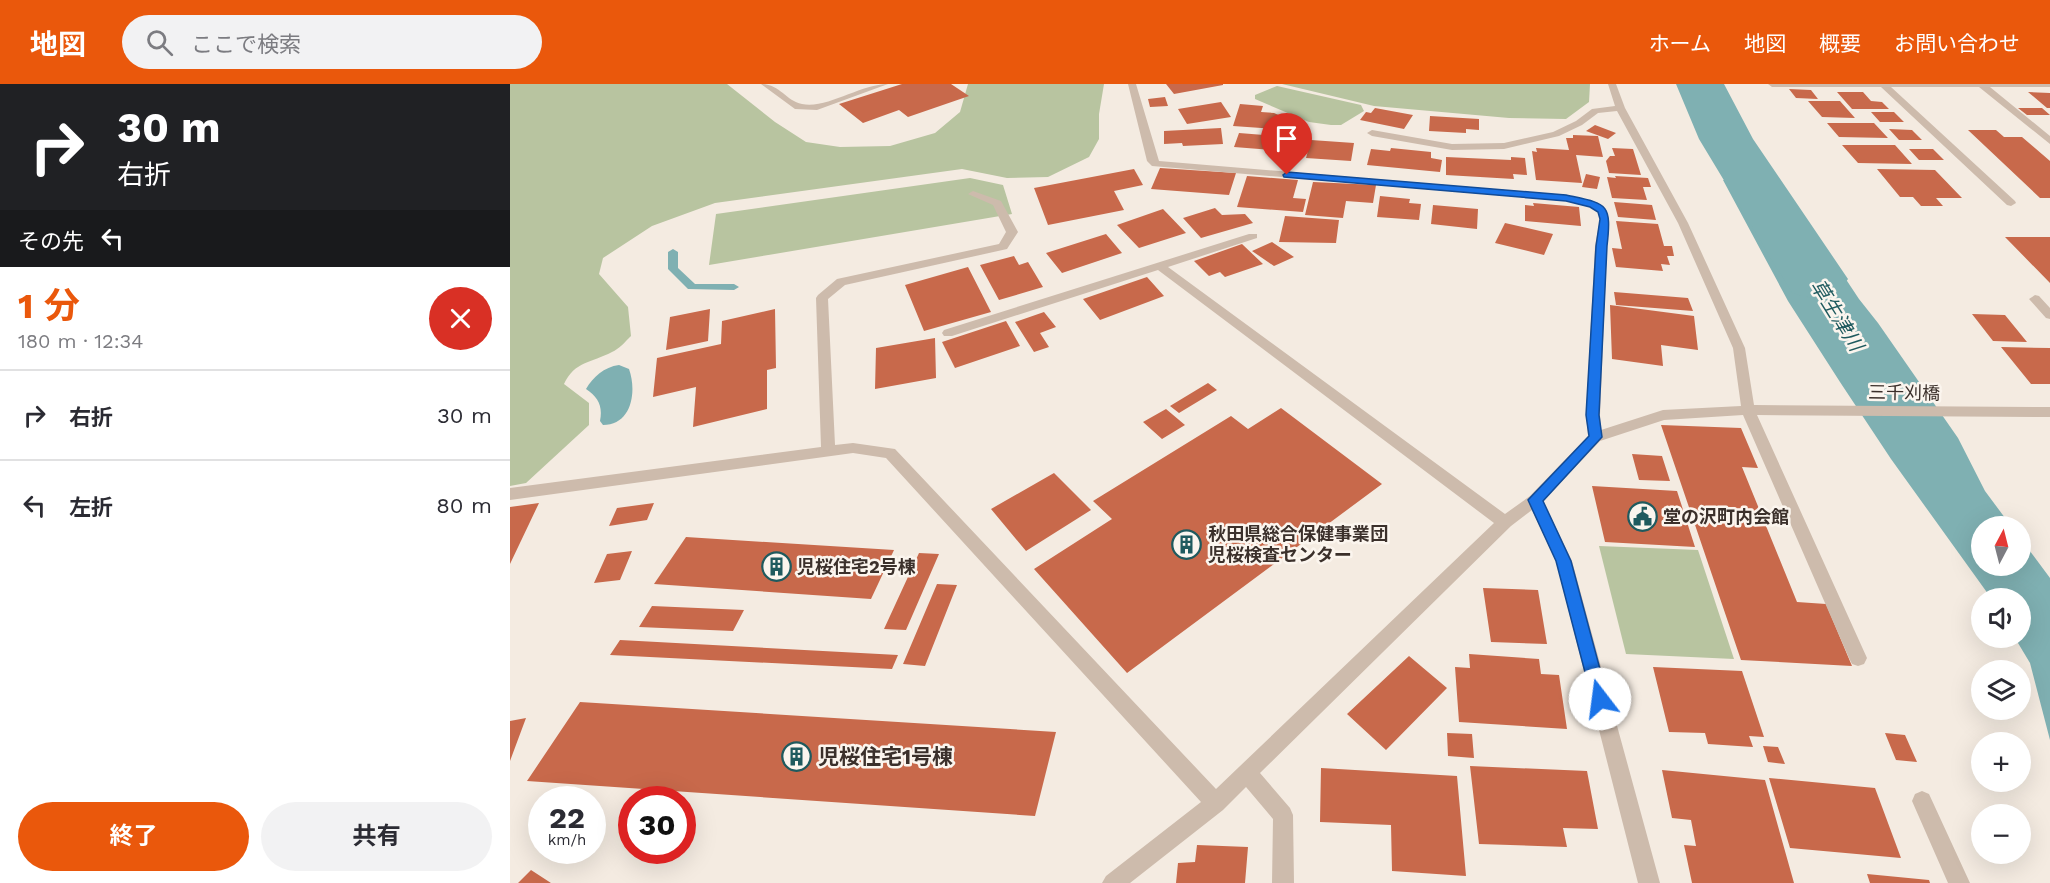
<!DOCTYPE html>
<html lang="ja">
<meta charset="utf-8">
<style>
:root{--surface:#fff;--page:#f2f2f3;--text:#2b2b33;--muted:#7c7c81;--line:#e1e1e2;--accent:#ea580c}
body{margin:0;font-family:"Work Sans","Noto Sans JP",sans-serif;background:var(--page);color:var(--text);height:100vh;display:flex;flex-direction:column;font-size:22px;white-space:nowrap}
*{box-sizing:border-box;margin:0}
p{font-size:20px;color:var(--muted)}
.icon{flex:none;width:33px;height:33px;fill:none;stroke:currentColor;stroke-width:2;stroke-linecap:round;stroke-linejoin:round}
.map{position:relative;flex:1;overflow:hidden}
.drawer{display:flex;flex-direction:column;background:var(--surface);width:510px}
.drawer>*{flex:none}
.guide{background:#202124;color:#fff;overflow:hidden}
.needle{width:39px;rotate:7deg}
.fabs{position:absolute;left:1461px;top:432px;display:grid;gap:12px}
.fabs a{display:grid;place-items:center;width:60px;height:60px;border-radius:50%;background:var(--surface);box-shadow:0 6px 24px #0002;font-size:30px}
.speed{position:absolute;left:18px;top:702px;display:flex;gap:12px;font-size:30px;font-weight:700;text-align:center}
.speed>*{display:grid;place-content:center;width:78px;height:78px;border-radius:50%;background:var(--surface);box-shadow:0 6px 24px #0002;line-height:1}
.speed small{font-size:15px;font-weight:400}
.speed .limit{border:9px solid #d22;background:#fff;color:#111}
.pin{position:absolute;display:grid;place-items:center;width:51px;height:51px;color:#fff;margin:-62px -26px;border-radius:50% 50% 50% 0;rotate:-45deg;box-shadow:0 0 6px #0007}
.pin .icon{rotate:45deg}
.me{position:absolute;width:66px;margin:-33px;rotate:345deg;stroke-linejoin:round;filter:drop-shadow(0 0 4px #0008)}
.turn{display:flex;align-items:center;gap:21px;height:126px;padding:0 18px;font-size:27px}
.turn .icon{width:78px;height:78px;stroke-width:2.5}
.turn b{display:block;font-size:42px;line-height:51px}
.then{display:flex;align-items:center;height:57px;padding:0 18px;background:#0003;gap:12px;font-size:22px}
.round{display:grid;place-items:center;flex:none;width:63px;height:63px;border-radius:32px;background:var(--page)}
.overview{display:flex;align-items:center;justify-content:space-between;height:102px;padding:0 18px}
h1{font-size:36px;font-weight:700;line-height:45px;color:var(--accent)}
.primary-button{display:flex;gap:12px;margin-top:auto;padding:12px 18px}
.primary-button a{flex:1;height:69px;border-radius:36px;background:var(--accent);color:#fff;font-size:24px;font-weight:700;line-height:69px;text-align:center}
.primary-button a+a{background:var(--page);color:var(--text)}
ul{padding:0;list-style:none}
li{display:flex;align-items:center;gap:18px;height:90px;padding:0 18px;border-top:2px solid var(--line)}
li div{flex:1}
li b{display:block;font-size:22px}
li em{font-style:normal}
header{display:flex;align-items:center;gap:36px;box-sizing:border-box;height:84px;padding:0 30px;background:var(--accent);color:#fff}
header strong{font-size:28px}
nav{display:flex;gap:33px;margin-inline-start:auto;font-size:21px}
.search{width:420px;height:54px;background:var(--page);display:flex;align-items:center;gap:15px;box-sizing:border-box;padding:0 21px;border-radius:33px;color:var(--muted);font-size:22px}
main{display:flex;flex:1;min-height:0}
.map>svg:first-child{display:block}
.green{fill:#b8c4a0}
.water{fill:#7fb0b2}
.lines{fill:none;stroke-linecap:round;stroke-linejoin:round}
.stream{fill:#7fb0b2;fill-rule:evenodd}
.river{fill:#7fb0b2;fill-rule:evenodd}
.building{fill:#c8694b}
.minor{fill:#cdbbac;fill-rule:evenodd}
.route{fill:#1a73e8;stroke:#114b97;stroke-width:1.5}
.labels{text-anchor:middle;stroke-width:5;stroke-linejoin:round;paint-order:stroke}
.street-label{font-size:18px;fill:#3b302b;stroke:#fbf5ee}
.poi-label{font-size:18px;font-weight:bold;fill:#3b302b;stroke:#fbf5ee;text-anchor:start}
.water-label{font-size:20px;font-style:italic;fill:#1f5a5e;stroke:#fbf5ee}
.near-poi-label{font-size:21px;font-weight:bold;fill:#3b302b;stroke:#fbf5ee;text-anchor:start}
</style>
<header>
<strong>地図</strong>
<div class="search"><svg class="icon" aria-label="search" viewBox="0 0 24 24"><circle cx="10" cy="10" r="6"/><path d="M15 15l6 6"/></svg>ここで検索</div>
<nav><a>ホーム</a><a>地図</a><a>概要</a><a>お問い合わせ</a></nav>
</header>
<main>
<section class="drawer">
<div class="guide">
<div class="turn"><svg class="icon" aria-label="right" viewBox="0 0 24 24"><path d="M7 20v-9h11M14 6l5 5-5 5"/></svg><div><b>30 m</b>右折</div></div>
<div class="then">その先<svg class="icon" aria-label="left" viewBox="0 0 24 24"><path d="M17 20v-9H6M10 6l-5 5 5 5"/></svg></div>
</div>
<div class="overview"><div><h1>1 分</h1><p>180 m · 12:34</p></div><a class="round" style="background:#d93025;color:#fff"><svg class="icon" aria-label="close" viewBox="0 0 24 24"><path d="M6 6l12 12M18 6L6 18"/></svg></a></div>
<ul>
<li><svg class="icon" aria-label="right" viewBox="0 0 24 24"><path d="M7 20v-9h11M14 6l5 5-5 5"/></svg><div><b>右折</b></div><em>30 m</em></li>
<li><svg class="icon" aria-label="left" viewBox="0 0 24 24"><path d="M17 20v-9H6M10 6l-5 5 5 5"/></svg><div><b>左折</b></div><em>80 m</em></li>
</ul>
<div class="primary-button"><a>終了</a><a>共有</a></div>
</section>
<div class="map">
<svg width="1540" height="799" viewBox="0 0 1540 799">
<rect width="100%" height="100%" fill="#f4ebe1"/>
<path class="green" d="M 0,0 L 217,0 L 265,38 L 296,58 L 330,63 L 380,62 L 425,49 L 450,28 L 458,0 L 594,0 L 589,30 L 589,55 L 579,73 L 538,93 L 497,94 L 452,85 L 205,119 L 142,142 L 93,174 L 89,190 L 118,223 L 121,252 C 115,258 109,265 102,268 C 81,279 65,277 54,300 L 79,319 L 79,341 L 16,399 L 0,402 Z
M 772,0 L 1080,0 L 1079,18 L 1056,35 L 999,34 L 864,22 Z
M 767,2 L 851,21 L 854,27 L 831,41 L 821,41 L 799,38 L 745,15 L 745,11 Z
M 460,94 L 493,101 L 502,130 L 199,181 L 206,130 Z
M 1089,462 L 1188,466 L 1224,575 L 1116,570 Z"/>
<path class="water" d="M 1213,96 L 1266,99 L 1288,123 L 1349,215 L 1368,239 L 1448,354 L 1475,407 L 1501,442 L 1472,442 L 1472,482 L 1510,482 L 1511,455 L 1540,494 L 1540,656 L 1520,579 L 1505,554 L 1510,554 L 1510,514 L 1481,514 L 1381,375 L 1330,298 L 1278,217 Z
M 109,281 L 119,285 C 127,307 122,341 93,341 L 90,337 C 93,322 88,313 76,305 C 83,293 94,283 109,281 Z"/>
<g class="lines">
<path class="stream" d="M 163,165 L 168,168 L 168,184 L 185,200 L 224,200 L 229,203 L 224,206 L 178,205 L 158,185 L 158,168 Z"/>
<path class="river" d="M 1166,0 L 1214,0 L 1243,55 L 1338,195 L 1328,209 L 1305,215 L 1282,209 L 1189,55 Z"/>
</g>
<path class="building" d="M 392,0 L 441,0 L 459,12 L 398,33 L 389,26 L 353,39 L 329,20 Z
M 656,0 L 713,0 L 713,1 L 664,10 Z
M 1279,5 L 1301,6 L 1308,15 L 1286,14 Z
M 1327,8 L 1353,8 L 1361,17 L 1372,18 L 1379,25 L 1342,25 Z
M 1518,8 L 1540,9 L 1540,24 L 1537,24 Z
M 655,13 L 658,22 L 640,23 L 638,15 Z
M 1298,17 L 1330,17 L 1345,34 L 1312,33 Z
M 711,18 L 721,33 L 677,40 L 668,25 Z
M 730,20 L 753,22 L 751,28 L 764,29 L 782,37 L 780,46 L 723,42 Z
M 865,24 L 903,31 L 894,45 L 850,36 L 856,28 L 861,29 Z
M 1508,24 L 1532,24 L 1540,31 L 1517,31 Z
M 1361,28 L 1384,28 L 1394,38 L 1370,38 Z
M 920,32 L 969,35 L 969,46 L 956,45 L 956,49 L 919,47 Z
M 1317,39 L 1364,39 L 1378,54 L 1329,53 Z
M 1085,41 L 1106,49 L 1098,55 L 1076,47 Z
M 711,44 L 713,60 L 673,62 L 672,59 L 654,60 L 654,47 Z
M 1379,45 L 1402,46 L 1412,56 L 1389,56 Z
M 1458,46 L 1486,46 L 1494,53 L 1512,53 L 1540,77 L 1540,114 L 1530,114 Z
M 729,49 L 754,51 L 755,49 L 792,52 L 787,68 L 724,63 Z
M 1063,51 L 1088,52 L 1093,73 L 1066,71 L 1072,99 L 1026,96 L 1022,67 L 1027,68 L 1026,64 L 1059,66 L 1056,54 L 1063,54 Z
M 801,56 L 844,59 L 841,77 L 796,74 Z
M 1332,61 L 1385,61 L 1402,80 L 1348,79 Z
M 881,64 L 921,68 L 921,74 L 932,76 L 930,88 L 857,81 L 861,65 L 880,67 Z
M 1102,64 L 1123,65 L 1131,91 L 1099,89 L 1096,77 L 1100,72 L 1105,72 Z
M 1399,65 L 1423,65 L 1434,76 L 1409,76 Z
M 936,73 L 1001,76 L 1001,73 L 1015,74 L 1017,91 L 1003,90 L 1004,95 L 936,91 Z
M 650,84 L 726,89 L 719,111 L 641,105 Z
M 624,85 L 633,101 L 604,107 L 614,126 L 538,141 L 524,104 Z
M 1367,85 L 1425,86 L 1452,114 L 1426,114 L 1433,122 L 1411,122 L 1403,113 L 1390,113 Z
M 1076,90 L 1090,93 L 1087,105 L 1072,103 Z
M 737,92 L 788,96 L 783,114 L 796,115 L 793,128 L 727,123 Z
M 1105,92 L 1138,94 L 1141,103 L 1133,103 L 1137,116 L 1102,114 L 1097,93 L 1106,94 Z
M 803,98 L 866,101 L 863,119 L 836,117 L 833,134 L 795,131 Z
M 870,112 L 900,115 L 899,119 L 911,120 L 909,136 L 867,133 Z
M 1104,118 L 1142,121 L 1146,136 L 1108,133 Z
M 1023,119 L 1069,123 L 1071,142 L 1015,137 L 1015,121 L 1024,122 Z
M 923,121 L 968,125 L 967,145 L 921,140 Z
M 705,124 L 712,131 L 735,130 L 743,139 L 691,154 L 673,134 Z
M 653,125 L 676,149 L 629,164 L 607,141 Z
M 775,132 L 829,136 L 826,159 L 769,158 Z
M 1106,137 L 1148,140 L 1154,162 L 1162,162 L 1164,172 L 1157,172 L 1160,181 L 1151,180 L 1153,187 L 1106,183 L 1102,164 L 1112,165 Z
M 995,139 L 1043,150 L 1034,171 L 985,159 Z
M 596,150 L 612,169 L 552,189 L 536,169 Z
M 1495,153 L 1540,153 L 1540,199 Z
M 762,158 L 784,173 L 764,182 L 742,167 Z
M 732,160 L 753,180 L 715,193 L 710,188 L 699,192 L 684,177 Z
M 504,172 L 509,181 L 518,178 L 533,203 L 489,216 L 470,181 Z
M 458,183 L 481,228 L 414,247 L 395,201 Z
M 637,193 L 654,212 L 590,236 L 573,215 Z
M 1104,208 L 1178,214 L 1183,227 L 1106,221 Z
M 1100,221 L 1184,232 L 1188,266 L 1151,261 L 1153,282 L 1102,275 Z
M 200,225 L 198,257 L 156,266 L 160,233 Z
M 265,225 L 266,284 L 257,286 L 257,325 L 183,343 L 186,303 L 143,313 L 147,274 L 211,260 L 212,237 Z
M 534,228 L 546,243 L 530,249 L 539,263 L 524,268 L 505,238 Z
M 1462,230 L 1495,231 L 1517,258 L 1483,257 Z
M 496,237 L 510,262 L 445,284 L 432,258 Z
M 425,254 L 426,294 L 365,305 L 366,264 Z
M 1491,263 L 1540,264 L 1540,300 L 1521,300 Z
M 698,299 L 707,306 L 669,329 L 660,322 Z
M 771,324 L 872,400 L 617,589 L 524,485 L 602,435 L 583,417 L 721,332 L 738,345 Z
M 656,325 L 675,341 L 652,355 L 633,338 Z
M 1151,341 L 1231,344 L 1248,384 L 1232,383 L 1287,518 L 1316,520 L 1342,582 L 1231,576 Z
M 1122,370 L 1152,372 L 1160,397 L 1129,396 Z
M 544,389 L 581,426 L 516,467 L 481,425 Z
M 1082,402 L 1167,407 L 1185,463 L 1095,458 Z
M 29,419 L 0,480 L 0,423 Z
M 144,419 L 137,436 L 99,442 L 107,424 Z
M 176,453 L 384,466 L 361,515 L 144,500 Z
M 122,467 L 110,496 L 84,499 L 97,470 Z
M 409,469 L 429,470 L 396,546 L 374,545 Z
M 427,500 L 447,501 L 415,582 L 393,580 Z
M 973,504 L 1028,506 L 1037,560 L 981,558 Z
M 142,522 L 234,526 L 223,547 L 129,543 Z
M 110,556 L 388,571 L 382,585 L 100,571 Z
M 959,570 L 1029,575 L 1031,590 L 1049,591 L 1057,645 L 949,638 L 945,583 L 960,584 Z
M 899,572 L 937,604 L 876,666 L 837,630 Z
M 1143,583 L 1232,587 L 1254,653 L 1239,652 L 1243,663 L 1198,660 L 1195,649 L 1159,648 Z
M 70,618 L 546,648 L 525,732 L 17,697 Z
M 16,634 L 0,677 L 0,637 Z
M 937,649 L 962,650 L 964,674 L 938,672 Z
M 1375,649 L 1395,651 L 1407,678 L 1386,676 Z
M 1253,662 L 1268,663 L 1275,680 L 1258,678 Z
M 960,682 L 1077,687 L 1088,745 L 1053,744 L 1057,763 L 969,760 Z
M 811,684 L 947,692 L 956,792 L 882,787 L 881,741 L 810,738 Z
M 1152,686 L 1255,696 L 1284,799 L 1182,799 L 1174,761 L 1186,762 L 1181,736 L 1162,734 Z
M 1259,694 L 1365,704 L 1391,774 L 1280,764 Z
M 687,761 L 738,763 L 735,799 L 666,799 L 668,779 L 685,778 Z
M 21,786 L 41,799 L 8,799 Z
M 1357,790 L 1419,796 L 1420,799 L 1360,799 Z"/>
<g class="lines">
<path class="minor" d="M 251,0 C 270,0 276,17 292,20 C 318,25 350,0 378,0 L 307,26 L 285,25 Z
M 618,0 L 626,0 L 649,77 L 1056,111 C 1097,120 1103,118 1097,162 L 1090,331 L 1091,346 L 1153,326 L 1231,322 L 1223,264 L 1168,139 L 1107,27 L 1088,29 L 1072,41 L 1049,52 L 994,65 L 942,66 L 862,52 L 857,49 L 862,46 L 942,60 L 994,59 L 1043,48 L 1066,37 L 1082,25 L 1105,22 L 1098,0 L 1106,0 L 1115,24 L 1178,139 L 1235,264 L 1244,321 L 1540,323 L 1540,333 L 1247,331 L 1357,574 L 1354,580 L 1348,582 L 1342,580 L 1339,574 L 1233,331 L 1154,336 L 1090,357 L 1033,417 L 1062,477 L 1150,799 L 1128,799 L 1046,477 L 1022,426 L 1001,442 L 750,689 L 780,724 L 783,731 L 784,799 L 762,799 L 763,735 L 736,703 L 713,726 L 620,799 L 592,799 L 596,792 L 691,718 L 376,374 L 343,369 L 0,416 L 0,404 L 311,363 L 306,214 L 308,211 L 327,195 L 489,160 L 496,148 L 483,121 L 458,110 L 463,107 L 491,117 L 508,148 L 497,165 L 335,201 L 318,215 L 325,361 L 343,359 L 385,365 L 706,705 L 984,439 L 648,186 L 442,252 L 434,252 L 432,249 L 434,246 L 739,150 L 747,150 L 747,154 L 658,183 L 995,430 L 1020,412 L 1078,352 L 1076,331 L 1085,162 L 1090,135 L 1088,128 L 1079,122 L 1056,117 L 642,82 L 637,77 Z
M 1258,0 L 1540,0 L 1540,3 L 1480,3 L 1540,52 L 1540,60 L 1469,3 L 1381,3 L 1505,117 L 1506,119 L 1501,122 L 1497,121 L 1371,3 L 1262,3 Z
M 1525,211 L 1529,212 L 1540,224 L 1540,235 L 1536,234 L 1519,215 Z
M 1412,707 L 1419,710 L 1460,799 L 1438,799 L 1402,717 L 1405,710 Z"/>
</g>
<path class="route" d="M 777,88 L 1056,111 C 1097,120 1102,118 1097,162 L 1089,331 L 1092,353 L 1033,417 L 1061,477 L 1098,615 L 1096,620 L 1090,623 L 1084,620 L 1082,615 L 1046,477 L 1018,416 L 1079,352 L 1076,331 L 1086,162 L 1090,135 L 1088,128 L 1080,123 L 1056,117 L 774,93 L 773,91 Z"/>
<defs>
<symbol id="civic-ring" viewBox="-11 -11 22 22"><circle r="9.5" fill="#fbf5ee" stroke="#1f5a5e" stroke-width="1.5"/><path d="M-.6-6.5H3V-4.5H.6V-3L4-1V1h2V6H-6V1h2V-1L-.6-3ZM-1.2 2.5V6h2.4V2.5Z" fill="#1f5a5e"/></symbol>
<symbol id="building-ring" viewBox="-11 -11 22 22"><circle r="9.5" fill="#fbf5ee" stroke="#1f5a5e" stroke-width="1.5"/><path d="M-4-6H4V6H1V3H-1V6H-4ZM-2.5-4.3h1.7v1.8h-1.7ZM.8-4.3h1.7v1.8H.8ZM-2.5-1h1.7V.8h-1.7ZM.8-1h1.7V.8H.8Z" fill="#1f5a5e"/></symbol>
</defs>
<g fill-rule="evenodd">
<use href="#civic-ring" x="1116" y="416" width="33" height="33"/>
<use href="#building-ring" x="660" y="444" width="33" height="33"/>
<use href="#building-ring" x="250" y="466" width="33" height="33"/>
<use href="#building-ring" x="270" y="656" width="33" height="33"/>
</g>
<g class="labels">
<g class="street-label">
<text transform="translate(1394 309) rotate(1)" y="6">三千刈橋</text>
</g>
<g class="poi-label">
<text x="1153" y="439">堂の沢町内会館</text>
<text x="698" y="456">秋田県総合保健事業団<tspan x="698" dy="21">児桜検査センター</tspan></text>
<text x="287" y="489">児桜住宅2号棟</text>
</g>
<g class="water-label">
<text transform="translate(1327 231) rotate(58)" y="7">草生津川</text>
</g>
<g class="near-poi-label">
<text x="308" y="680">児桜住宅1号棟</text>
</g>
</g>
</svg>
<div class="fabs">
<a><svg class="needle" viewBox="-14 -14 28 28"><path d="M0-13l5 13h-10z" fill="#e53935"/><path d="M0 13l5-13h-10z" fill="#7c7c81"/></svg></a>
<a><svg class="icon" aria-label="sound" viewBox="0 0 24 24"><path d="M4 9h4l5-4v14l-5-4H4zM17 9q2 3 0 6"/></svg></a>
<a><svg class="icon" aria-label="layers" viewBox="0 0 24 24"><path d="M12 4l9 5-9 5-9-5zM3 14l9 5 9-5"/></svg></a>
<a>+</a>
<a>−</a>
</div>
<div class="speed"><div>22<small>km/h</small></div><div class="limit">30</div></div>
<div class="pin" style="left:777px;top:91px;background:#d93025"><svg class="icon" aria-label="arrive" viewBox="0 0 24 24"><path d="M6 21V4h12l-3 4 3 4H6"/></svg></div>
<svg class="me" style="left:1090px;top:615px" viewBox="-20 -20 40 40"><circle r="19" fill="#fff"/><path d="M0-13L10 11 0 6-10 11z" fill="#1a73e8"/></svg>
</div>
</main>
